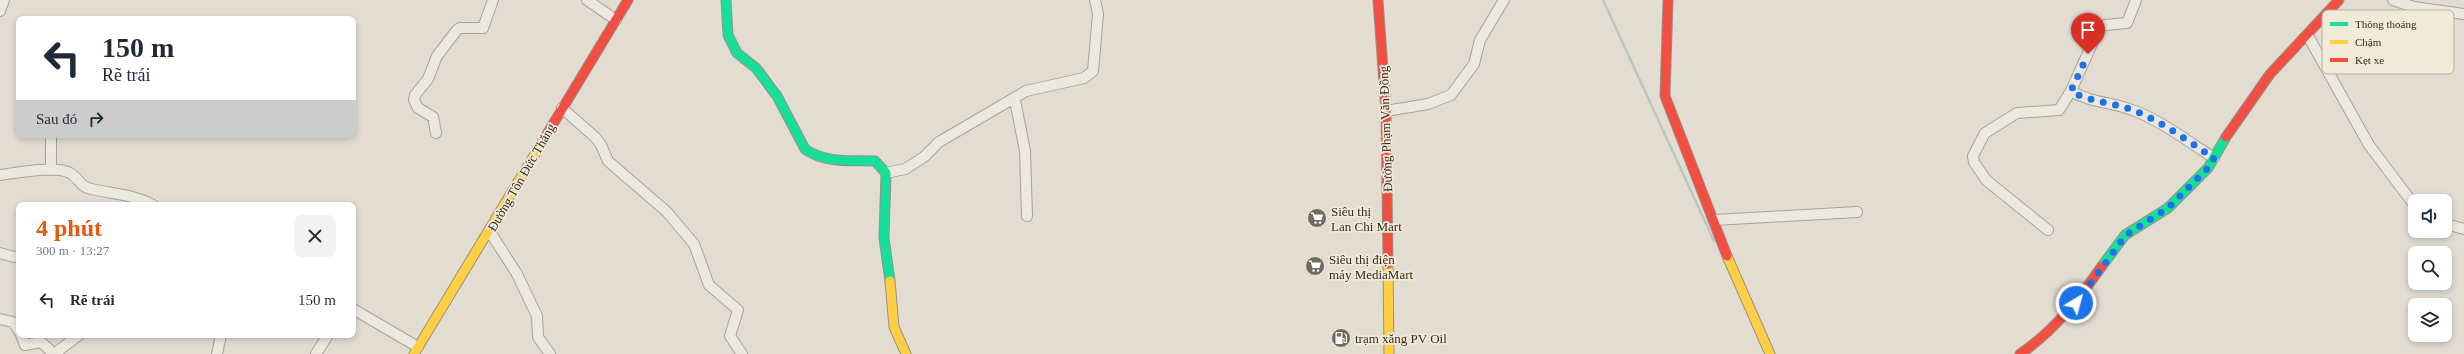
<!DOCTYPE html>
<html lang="vi">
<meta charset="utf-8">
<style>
:root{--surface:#fff;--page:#f2f2f3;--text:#1f2937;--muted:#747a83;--accent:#ea580c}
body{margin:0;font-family:"Times New Roman",serif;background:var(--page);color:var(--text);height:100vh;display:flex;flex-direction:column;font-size:15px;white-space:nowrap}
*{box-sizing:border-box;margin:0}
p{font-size:13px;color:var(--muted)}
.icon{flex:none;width:22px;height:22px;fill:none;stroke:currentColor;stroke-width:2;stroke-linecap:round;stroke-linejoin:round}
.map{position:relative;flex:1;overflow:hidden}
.drawer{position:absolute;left:16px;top:202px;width:340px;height:136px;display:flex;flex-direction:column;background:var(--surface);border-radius:8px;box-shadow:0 2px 6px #0003}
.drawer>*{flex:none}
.banner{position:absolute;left:16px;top:16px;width:340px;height:122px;border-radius:8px;box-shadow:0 2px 6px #0003;background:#fff;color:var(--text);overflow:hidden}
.tools{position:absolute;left:2408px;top:194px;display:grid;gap:8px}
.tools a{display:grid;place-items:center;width:44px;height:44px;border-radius:8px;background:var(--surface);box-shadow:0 2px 6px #0003;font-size:20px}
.pin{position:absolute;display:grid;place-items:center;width:34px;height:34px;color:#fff;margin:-41px -17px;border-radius:50% 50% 50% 0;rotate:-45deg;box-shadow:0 0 4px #0007}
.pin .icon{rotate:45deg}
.me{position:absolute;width:44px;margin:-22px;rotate:37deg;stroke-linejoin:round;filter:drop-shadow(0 0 3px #0008)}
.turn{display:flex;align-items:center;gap:14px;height:84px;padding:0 20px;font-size:18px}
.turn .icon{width:52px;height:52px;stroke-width:2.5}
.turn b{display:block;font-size:28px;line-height:34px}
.then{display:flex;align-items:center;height:38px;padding:0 20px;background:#0003;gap:8px;font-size:15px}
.round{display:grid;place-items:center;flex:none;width:42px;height:42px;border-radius:8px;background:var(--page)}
.summary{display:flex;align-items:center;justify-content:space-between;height:68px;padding:0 20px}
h1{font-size:24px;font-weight:700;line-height:30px;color:var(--accent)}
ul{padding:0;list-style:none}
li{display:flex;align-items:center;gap:12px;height:60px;padding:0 20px}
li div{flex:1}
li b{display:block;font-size:15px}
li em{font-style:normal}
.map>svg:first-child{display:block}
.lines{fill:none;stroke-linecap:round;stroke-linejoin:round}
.stream{stroke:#bac7c0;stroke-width:2.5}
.street-casing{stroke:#a8a299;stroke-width:12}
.fast-casing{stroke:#989189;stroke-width:11}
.slow-casing{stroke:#989189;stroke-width:11}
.jam-casing{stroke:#989189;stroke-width:11}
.street{stroke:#ebe8e0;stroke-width:10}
.fast{stroke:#16e098;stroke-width:9}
.slow{stroke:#ffcf43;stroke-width:9}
.jam{stroke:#f24e42;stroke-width:9}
.route{stroke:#1a73e8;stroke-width:7;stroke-dasharray:0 12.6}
.labels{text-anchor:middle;stroke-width:3.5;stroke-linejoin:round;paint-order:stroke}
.street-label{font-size:13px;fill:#362b21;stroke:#f2ead8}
.poi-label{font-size:13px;fill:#362b21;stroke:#f2ead8;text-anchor:start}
.key{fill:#f2ead8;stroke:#bab1a1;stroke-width:1}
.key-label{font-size:11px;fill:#362b21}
</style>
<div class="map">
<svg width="2464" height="354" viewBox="0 0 2464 354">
<rect width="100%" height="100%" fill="#e2dcd1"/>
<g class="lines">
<path class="stream" d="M 1603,0 L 1714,241"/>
<defs>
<path id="street" d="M 587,0 L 616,20
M 2393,0 L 2414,7 L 2464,14
M 0,11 L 4,0
M 2308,36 L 2369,145 L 2415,206
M 2071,91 C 2091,103 2113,102 2135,111 C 2163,122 2189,142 2214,158
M 1015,100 L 1025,151 L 1027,216
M 562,108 L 596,138 L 601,145 L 608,161 L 667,212 L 694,244 L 709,285 L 738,310 L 730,336 L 742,354
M 1386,111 L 1428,104 L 1451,95 L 1474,64 L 1480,40 L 1504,0
M 436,133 L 433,117 L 418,108 L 414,100 L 415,95 L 428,79 L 437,56 L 457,30 L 460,28 L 483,28 L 493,0
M 51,135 L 51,170
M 886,173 L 905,169 L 924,157 L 939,142 L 1026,91 L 1084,78 L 1093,71 L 1098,14 L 1095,0
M 0,175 C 17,173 55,165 70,173 C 79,178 80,187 91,189 C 113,194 133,194 153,205
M 1714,220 L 1857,212
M 2445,224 L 2464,229
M 2048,230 L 1986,180 L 1974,162 L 1973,156 L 1985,133 L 2017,113 L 2059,110 L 2071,91 L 2099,28 L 2105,25 L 2127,23 L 2136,0
M 490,232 L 517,274 L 537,316 L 538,337 L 550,354
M 0,253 L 14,257
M 353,309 L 418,347
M 0,319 L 13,322 L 19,331
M 21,335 L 25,345 L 41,342 L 54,354 L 79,335
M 217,354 L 221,335
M 316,354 L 328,335"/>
<path id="fast" d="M 726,0 L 728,35 L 737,53 L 756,68 L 777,96 L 805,149 C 826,164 851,160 875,161 L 886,173 L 884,238 L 890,281
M 2102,266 L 2125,235 L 2168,208 L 2208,168 L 2226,137"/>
<path id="slow" d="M 1727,256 L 1770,354
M 1388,264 L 1389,354
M 890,281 L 894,327 L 906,354
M 414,354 L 544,139"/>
<path id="jam" d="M 1378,0 L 1386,111 L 1388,264
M 1668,0 L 1665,96 L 1727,256
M 2226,137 L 2270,74 L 2339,0
M 544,139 L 628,0
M 2020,354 C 2054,331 2078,300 2102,266"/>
</defs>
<use href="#street" class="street-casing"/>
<use href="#fast" class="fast-casing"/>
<use href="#slow" class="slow-casing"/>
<use href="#jam" class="jam-casing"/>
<use href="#street" class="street"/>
<use href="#fast" class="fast"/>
<use href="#slow" class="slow"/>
<use href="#jam" class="jam"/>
</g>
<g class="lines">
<path class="route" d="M 2076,303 L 2126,235 L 2168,208 L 2208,168 L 2214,158 C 2189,142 2163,122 2135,111 C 2113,102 2091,103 2071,91 L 2088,54"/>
</g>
<defs>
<symbol id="supermarket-disc" viewBox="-11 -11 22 22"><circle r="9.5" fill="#72695f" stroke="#f2ead8"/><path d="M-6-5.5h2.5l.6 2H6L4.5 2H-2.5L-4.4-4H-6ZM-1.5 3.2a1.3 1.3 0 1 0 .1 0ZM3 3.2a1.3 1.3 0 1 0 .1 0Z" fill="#fff"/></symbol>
<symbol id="fuel-disc" viewBox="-11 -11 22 22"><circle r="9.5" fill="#72695f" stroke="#f2ead8"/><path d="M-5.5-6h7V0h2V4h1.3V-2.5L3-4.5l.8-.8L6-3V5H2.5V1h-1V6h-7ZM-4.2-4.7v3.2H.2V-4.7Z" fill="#fff"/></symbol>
</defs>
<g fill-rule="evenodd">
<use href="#supermarket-disc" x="1306" y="207" width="22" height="22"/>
<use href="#supermarket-disc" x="1304" y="255" width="22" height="22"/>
<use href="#fuel-disc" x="1330" y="327" width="22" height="22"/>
</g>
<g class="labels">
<g class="street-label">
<text transform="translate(1385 129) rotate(-92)" y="5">Đường Phạm Văn Đồng</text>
<text transform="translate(521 177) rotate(-60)" y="5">Đường Tôn Đức Thắng</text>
</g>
<g class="poi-label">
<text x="1331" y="216">Siêu thị<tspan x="1331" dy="15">Lan Chi Mart</tspan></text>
<text x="1329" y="264">Siêu thị điện<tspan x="1329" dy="15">máy MediaMart</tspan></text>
<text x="1355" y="343">trạm xăng PV Oil</text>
</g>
</g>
<rect x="2322" y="10" width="132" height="64" rx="6" class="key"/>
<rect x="2330" y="22" width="18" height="4" fill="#16e098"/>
<rect x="2330" y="40" width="18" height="4" fill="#ffcf43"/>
<rect x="2330" y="58" width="18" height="4" fill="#f24e42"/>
<g class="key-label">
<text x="2355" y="28">Thông thoáng</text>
<text x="2355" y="46">Chậm</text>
<text x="2355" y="64">Kẹt xe</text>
</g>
</svg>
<div class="tools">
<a><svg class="icon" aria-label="sound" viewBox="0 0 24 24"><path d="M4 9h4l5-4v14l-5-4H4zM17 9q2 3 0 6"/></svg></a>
<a><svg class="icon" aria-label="search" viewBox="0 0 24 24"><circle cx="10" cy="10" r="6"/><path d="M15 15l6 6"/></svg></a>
<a><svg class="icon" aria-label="layers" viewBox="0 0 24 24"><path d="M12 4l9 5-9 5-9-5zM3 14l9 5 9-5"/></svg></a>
</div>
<div class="pin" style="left:2088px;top:54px;background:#d93025"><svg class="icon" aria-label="arrive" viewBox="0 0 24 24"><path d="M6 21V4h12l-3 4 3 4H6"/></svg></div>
<svg class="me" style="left:2076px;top:303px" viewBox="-20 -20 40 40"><circle r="17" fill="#1a73e8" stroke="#fff" stroke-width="3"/><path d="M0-11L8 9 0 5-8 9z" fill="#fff"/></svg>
<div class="banner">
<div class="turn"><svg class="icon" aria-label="left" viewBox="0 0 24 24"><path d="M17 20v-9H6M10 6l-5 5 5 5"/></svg><div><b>150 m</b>Rẽ trái</div></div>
<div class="then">Sau đó<svg class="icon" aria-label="right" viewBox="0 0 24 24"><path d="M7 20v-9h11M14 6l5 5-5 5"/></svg></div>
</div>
<section class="drawer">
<div class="summary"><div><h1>4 phút</h1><p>300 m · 13:27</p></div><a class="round"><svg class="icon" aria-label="close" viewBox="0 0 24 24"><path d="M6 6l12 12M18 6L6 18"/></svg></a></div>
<ul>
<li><svg class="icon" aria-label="left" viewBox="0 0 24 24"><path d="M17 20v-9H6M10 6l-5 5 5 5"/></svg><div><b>Rẽ trái</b></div><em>150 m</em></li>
</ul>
</section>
</div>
